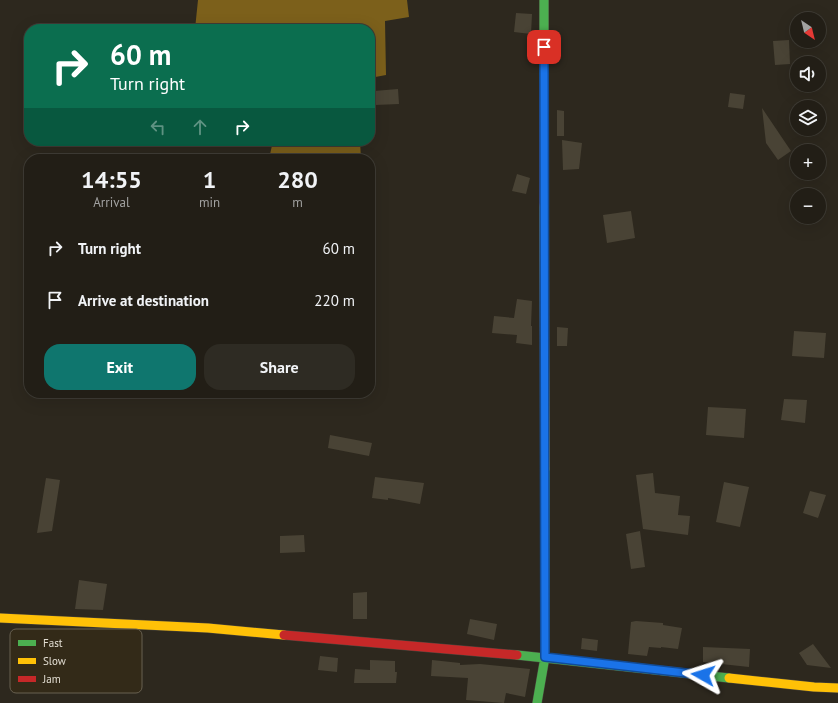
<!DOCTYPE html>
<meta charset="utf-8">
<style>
:root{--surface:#221e16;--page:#2e2b23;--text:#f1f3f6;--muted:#a2a2a1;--line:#3f3c35;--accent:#0f766e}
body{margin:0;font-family:"PT Sans",sans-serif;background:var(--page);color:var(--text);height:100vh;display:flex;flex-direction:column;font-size:15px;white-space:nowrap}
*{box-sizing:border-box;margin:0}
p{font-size:13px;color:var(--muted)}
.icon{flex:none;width:22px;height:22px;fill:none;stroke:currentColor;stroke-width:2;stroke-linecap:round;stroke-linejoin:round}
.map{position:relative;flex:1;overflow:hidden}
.sheet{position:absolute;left:24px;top:154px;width:351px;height:244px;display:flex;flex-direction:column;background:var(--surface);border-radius:16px;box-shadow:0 4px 16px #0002,0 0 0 1px var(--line)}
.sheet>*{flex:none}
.banner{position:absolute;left:24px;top:24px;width:351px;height:122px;border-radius:16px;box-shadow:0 4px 16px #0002,0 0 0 1px var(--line);background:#0b6e4f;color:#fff;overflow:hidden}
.needle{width:26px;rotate:145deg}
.fabs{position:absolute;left:790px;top:12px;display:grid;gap:8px}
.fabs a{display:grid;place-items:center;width:36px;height:36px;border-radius:50%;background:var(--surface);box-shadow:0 4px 16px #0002,0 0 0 1px var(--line);font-size:20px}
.pin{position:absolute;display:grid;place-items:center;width:34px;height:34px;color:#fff;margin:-17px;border-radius:8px;box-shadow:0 2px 6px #0006}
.me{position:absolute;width:44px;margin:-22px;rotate:276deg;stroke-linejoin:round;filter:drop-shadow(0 0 3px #0008)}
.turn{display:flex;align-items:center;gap:14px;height:84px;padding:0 20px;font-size:18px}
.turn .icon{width:52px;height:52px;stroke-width:2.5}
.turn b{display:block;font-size:28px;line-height:34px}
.lanes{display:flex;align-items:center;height:38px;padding:0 20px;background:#0003;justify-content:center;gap:20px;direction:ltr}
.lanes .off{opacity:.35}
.eta{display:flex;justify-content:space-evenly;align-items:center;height:68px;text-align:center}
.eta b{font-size:24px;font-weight:700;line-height:28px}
.cta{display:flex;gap:8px;margin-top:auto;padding:8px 20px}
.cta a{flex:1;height:46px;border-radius:16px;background:var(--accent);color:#fff;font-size:16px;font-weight:700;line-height:46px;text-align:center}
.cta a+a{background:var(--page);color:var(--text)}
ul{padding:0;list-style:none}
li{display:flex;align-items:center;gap:12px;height:52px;padding:0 20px}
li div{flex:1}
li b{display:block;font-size:15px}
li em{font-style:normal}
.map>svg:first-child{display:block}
.water{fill:#7c601b}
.building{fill:#494335}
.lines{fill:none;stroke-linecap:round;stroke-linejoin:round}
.fast-casing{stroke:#4a463e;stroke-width:10}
.slow-casing{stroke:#4a463e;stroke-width:10}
.jam-casing{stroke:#4a463e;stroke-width:10}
.fast{stroke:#4caf50;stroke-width:9}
.slow{stroke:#ffc107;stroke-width:9}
.jam{stroke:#c62828;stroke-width:9}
.route-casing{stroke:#114b97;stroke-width:10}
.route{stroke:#1a73e8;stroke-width:7}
.key{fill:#332a18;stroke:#686050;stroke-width:1}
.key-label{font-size:11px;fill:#e2ddd2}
</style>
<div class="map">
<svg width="838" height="703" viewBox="0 0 838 703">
<rect width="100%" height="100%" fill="#2d281e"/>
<path class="water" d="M 198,0 L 407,0 L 409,17 L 385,21 L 386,75 L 370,78 L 370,29 L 195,29 Z
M 273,141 L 360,141 L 361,159 L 269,159 Z"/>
<path class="building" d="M 516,13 L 532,14 L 531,34 L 514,32 Z
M 789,40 L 790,64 L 775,65 L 773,41 Z
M 398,89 L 399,104 L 375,105 L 374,91 Z
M 730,93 L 745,95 L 743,109 L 728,107 Z
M 762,108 L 791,151 L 778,160 L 766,143 Z
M 557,110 L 564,111 L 564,136 L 557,136 Z
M 562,140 L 582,143 L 579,169 L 563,170 Z
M 517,174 L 530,178 L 526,194 L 512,191 Z
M 631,211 L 635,238 L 607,243 L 603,215 Z
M 517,299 L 532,301 L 531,326 L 532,326 L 532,345 L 516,343 L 517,335 L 492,333 L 494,316 L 514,318 Z
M 557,327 L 568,328 L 567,346 L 557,346 Z
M 794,331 L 826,333 L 824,358 L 792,356 Z
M 784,399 L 807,400 L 805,423 L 781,420 Z
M 708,407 L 746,409 L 744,438 L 706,435 Z
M 330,435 L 372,443 L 369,456 L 328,448 Z
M 653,473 L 655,493 L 680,496 L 678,515 L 690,516 L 688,535 L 643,529 L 636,475 Z
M 375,477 L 424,483 L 420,504 L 388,498 L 388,500 L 372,498 Z
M 46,478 L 60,480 L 52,531 L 37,533 Z
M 724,482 L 749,487 L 740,527 L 716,522 Z
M 810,491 L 826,495 L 818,518 L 803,513 Z
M 640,531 L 645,567 L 631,569 L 626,534 Z
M 304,535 L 305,552 L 280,553 L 280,536 Z
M 79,580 L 107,584 L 103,610 L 75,609 Z
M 367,592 L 367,619 L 353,619 L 353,593 Z
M 470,619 L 497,624 L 494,640 L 467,634 Z
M 636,621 L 663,623 L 663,625 L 682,628 L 678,649 L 661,647 L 661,648 L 649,647 L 647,656 L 628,654 L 631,622 Z
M 582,638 L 598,640 L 597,651 L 581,649 Z
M 813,644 L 831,668 L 807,665 L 799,653 Z
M 703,647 L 750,649 L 749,667 L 703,662 Z
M 320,656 L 338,658 L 337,672 L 318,670 Z
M 370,660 L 395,661 L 395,672 L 397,672 L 396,683 L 354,683 L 355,669 L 370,670 Z
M 432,660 L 460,663 L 460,665 L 480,664 L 530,669 L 525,697 L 506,693 L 504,703 L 466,700 L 468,678 L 431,676 Z"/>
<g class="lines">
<defs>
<path id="fast" d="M 544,0 L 544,83
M 517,655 L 729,678
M 537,703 L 545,657 L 545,469"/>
<path id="slow" d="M 544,205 L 545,469
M 0,618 L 208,628 L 284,635
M 729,678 L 814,687 L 838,688"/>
<path id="jam" d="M 544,83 L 544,205
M 284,635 L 517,655"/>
</defs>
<use href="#fast" class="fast-casing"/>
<use href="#slow" class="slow-casing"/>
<use href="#jam" class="jam-casing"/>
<use href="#fast" class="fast"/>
<use href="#slow" class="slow"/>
<use href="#jam" class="jam"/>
</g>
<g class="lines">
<defs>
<path id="route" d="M 544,47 L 545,657 L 703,675"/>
</defs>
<use href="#route" class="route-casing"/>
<use href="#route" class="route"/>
</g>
<rect x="10" y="629" width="132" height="64" rx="6" class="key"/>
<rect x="18" y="640" width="18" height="6" fill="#4caf50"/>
<rect x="18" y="658" width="18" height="6" fill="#ffc107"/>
<rect x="18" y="676" width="18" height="6" fill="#c62828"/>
<g class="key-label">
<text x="43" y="647">Fast</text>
<text x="43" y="665">Slow</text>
<text x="43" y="683">Jam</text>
</g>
</svg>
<div class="fabs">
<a><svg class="needle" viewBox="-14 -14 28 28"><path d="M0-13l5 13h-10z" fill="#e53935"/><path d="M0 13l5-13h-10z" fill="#a2a2a1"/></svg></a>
<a><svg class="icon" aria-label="sound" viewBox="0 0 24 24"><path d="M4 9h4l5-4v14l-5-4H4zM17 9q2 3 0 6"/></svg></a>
<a><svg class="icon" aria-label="layers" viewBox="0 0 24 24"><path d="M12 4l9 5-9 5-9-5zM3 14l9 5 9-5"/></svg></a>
<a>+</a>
<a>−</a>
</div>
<div class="pin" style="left:544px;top:47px;background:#d93025"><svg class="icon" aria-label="arrive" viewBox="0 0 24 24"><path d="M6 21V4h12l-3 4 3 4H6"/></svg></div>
<svg class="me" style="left:703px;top:675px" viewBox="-20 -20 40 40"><path d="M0-17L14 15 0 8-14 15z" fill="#1a73e8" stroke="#fff" stroke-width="4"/></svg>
<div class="banner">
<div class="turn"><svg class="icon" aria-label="right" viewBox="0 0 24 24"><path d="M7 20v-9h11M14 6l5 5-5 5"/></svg><div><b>60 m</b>Turn right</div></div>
<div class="lanes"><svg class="icon off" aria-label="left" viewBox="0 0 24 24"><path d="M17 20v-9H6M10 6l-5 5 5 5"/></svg><svg class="icon off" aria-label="ahead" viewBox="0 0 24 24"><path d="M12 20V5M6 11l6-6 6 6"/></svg><svg class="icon" aria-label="right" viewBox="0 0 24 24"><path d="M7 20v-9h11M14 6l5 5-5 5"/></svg></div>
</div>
<section class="sheet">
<div class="eta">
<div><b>14:55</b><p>Arrival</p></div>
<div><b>1</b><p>min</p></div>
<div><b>280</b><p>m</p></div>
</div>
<ul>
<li><svg class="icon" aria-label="right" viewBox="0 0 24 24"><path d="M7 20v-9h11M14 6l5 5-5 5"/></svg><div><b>Turn right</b></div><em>60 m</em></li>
<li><svg class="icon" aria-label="arrive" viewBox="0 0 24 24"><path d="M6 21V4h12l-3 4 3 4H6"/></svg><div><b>Arrive at destination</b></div><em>220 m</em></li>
</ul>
<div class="cta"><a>Exit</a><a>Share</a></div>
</section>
</div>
